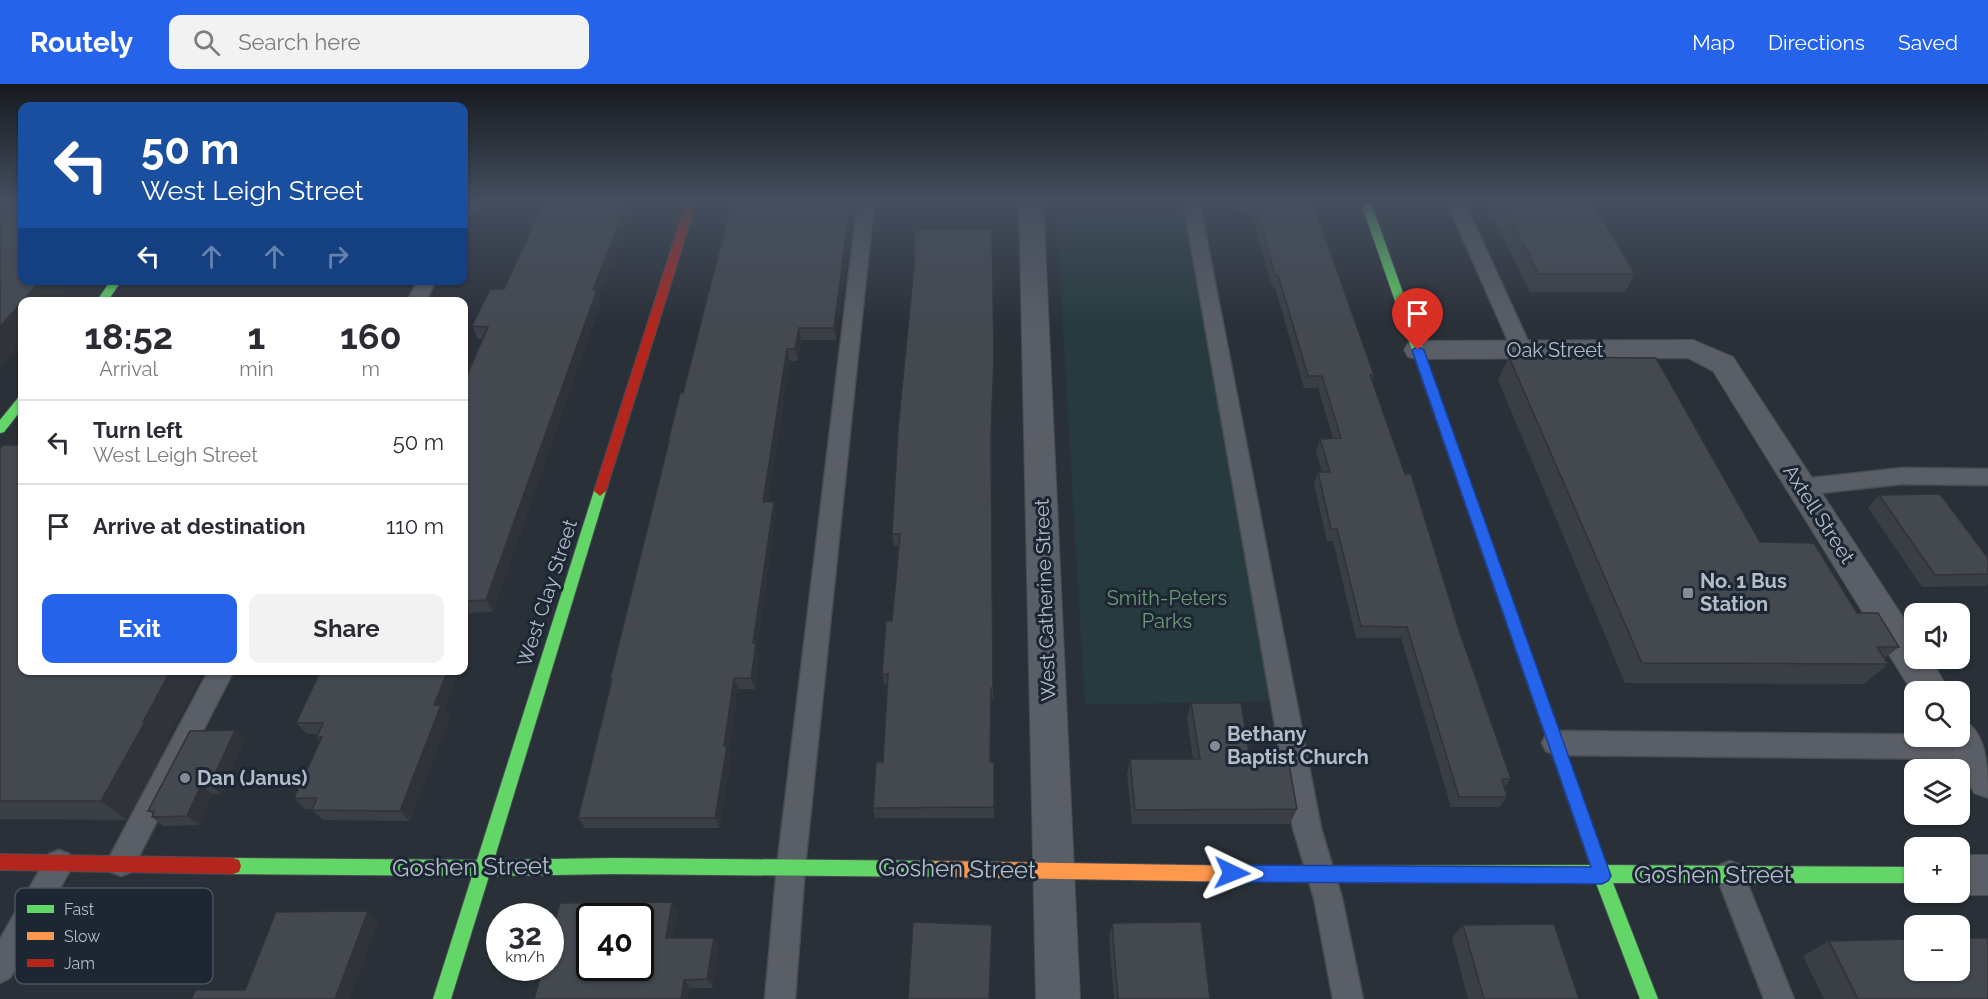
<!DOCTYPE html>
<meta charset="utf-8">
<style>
:root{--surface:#fff;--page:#f2f2f3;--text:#2b2b33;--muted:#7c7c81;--line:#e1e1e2;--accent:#2563eb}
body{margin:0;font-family:Raleway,sans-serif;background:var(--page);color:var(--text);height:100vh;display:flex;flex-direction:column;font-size:22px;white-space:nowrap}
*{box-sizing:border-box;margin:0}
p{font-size:20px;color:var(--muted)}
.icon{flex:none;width:33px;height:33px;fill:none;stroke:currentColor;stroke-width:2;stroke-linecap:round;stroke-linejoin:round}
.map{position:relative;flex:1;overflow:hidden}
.sheet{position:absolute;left:18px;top:213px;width:450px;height:378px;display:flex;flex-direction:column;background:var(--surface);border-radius:12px;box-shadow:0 2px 4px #0004}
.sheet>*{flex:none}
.top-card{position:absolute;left:18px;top:18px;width:450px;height:183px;border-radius:12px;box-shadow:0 2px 4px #0004;background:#1a4fa0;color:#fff;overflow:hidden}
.fabs{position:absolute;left:1904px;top:519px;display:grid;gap:12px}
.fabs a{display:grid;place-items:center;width:66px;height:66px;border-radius:12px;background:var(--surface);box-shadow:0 2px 4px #0004;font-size:30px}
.speed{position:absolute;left:486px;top:819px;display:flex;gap:12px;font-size:30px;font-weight:700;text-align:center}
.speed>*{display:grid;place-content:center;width:78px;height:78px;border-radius:50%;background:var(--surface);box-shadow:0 2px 4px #0004;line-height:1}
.speed small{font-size:15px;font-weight:400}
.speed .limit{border:3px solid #111;border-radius:9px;background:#fff;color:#111}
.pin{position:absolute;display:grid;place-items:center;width:51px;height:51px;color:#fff;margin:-62px -26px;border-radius:50% 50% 50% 0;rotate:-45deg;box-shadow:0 0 6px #0007}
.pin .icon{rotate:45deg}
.me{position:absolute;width:66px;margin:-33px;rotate:92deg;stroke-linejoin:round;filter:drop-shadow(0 0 4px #0008)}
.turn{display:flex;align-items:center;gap:21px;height:126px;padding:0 24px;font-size:27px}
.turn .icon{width:78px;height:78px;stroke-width:2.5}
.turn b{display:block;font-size:42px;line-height:51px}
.lanes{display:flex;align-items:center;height:57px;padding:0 24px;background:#0003;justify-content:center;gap:30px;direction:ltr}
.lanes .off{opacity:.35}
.eta{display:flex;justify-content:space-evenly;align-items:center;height:102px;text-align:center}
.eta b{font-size:36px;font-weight:700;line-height:42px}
.action{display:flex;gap:12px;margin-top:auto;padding:12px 24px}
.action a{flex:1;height:69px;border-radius:12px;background:var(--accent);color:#fff;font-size:24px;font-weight:700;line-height:69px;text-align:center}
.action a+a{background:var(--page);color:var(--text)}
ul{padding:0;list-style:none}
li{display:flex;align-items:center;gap:18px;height:84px;padding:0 24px;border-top:2px solid var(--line)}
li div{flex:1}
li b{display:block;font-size:22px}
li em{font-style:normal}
header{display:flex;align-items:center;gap:36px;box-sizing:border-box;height:84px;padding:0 30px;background:var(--accent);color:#fff}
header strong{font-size:28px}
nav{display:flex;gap:33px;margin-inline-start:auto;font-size:21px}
.search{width:420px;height:54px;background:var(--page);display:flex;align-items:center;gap:15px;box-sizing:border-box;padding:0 21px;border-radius:12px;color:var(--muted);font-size:22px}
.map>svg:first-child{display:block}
.green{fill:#273a3e}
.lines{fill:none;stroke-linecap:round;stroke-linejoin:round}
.lane-casing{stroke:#484c53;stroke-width:3}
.street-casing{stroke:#484c53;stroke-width:2}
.fast-casing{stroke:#484c53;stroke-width:2}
.slow-casing{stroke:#484c53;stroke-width:2}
.jam-casing{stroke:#484c53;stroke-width:2}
.lane{fill:#5a5e66;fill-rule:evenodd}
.street{fill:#5a5e66;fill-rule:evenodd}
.fast{fill:#63d668;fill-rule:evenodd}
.slow{fill:#ff974d;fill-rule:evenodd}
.jam{fill:#b3261e;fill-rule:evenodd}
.wall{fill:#3a3f45}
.shaded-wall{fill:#303338}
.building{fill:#444950;stroke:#303338;stroke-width:1.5;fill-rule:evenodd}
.route{fill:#2563eb;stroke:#184099;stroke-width:1.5}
.poi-dot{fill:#848b96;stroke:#1d2633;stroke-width:2}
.labels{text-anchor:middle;stroke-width:6;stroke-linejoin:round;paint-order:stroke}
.street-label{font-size:20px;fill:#b4bcc9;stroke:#1d2633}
.poi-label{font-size:20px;font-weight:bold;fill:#b4bcc9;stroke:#1d2633;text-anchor:start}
.park-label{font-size:20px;fill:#6b9a76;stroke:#1d2633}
.near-street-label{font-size:24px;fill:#b4bcc9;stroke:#1d2633}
.key{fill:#1d2633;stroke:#4a5360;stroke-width:1.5}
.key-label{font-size:16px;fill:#b4bcc9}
</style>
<header>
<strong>Routely</strong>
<div class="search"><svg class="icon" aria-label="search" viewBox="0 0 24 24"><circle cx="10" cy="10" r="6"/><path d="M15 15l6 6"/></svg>Search here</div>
<nav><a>Map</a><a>Directions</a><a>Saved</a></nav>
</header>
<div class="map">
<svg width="1988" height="915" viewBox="0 0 1988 915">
<rect width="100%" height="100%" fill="#2a3038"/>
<path class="green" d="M 1056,128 L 1190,129 L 1214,298 L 1273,617 L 1085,621 Z"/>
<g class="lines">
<defs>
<path id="lane" d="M 464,116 L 477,116 L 470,131 L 464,132 Z
M 858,116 L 874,116 L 805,783 L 795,915 L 765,915 L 777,783 Z
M 1183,116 L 1199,116 L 1321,744 L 1342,814 L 1363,915 L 1333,915 L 1314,814 L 1293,744 Z
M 1446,116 L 1464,116 L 1465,119 L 1532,266 L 1529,271 L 1522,272 L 1515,271 L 1512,266 Z
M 418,196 L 436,196 L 426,218 L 407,218 Z
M 1902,384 L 1988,385 L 1988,401 L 1902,400 L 1802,411 L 1794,409 L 1791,403 L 1794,397 L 1802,395 Z
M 209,586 L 234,586 L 131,788 L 121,792 L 111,788 L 107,779 L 111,770 Z
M 1555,647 L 1967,651 L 1976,655 L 1980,663 L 1976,671 L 1967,675 L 1555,671 L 1546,667 L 1542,659 L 1546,651 Z
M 59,766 L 69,770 L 73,779 L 69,788 L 10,894 L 0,899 L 0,855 L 49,770 Z
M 1730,777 L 1740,781 L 1794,915 L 1764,915 L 1716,791 L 1720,781 Z"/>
<path id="street" d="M 1019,116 L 1043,116 L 1080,915 L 1036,915 Z
M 1693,256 L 1733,273 L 1914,550 L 1914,574 L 1930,574 L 1950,608 L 1914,608 L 1914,611 L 1713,287 L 1688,274 L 1418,275 L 1408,273 L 1404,266 L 1408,259 L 1418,257 Z
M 1959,633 C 1988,647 1988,682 1988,714 L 1974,709 L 1941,652 L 1959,652 Z
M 1959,771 L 1988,771 L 1988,811 L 1959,811 L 1953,808 L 1959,808 Z"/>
<path id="fast" d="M 1360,116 L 1370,116 L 1533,575 L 1531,579 L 1526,581 L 1521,579 L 1519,575 Z
M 111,196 L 122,196 L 107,218 L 96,218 Z
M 22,313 L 22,325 L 4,348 L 0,349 L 0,336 L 18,314 Z
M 600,402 L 606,407 L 494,776 L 614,774 L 938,777 L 944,779 L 946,785 L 944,791 L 938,793 L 614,790 L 489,792 L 451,915 L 433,915 L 472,792 L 233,790 L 227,788 L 225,782 L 227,776 L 233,774 L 477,776 L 594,407 Z
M 1601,781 L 1914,783 L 1914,799 L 1613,799 L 1658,915 L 1640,915 L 1596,799 L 1251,798 L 1245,796 L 1243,790 L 1245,784 L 1251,782 Z"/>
<path id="slow" d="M 1526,569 L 1531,571 L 1533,575 L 1609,789 L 1607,795 L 1601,797 L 1595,795 L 1593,789 L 1519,575 L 1521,571 Z
M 938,777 L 1251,782 L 1257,784 L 1259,790 L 1257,796 L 1251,798 L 938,793 L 932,791 L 930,785 L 932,779 Z"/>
<path id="jam" d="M 687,116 L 697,116 L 606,407 L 600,412 L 594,407 Z
M 0,770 L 233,774 L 239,776 L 241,782 L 239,788 L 233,790 L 0,786 Z"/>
</defs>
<use href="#lane" class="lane-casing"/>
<use href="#street" class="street-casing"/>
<use href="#fast" class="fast-casing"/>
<use href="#slow" class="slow-casing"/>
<use href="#jam" class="jam-casing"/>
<use href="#lane" class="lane"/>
<use href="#street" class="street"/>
<use href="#fast" class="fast"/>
<use href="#slow" class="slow"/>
<use href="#jam" class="jam"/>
</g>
<path class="wall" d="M 856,116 L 853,139 L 851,139 L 836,256 L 801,256 L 798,277 L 790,277 L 768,418 L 776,430 L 757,563 L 759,570 L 755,605 L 738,605 L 729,667 L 731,673 L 720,744 L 585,744 L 578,734 L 611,597 L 610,595 L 669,361 L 668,357 L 683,309 Z
M 1234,116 L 1313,116 L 1320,138 L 1374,291 L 1372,296 L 1511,695 L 1504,704 L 1507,713 L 1499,723 L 1451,723 L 1401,554 L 1356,554 L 1333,457 L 1327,457 L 1314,400 L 1318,388 L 1322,388 L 1316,367 L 1320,355 L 1333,354 L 1318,304 L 1304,304 L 1275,203 L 1272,203 L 1251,126 L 1237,127 Z
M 1485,116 L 1591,116 L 1635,190 L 1625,208 L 1530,208 Z
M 175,196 L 268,196 L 267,198 L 176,198 Z
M 504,205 L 599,213 L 601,218 L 493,528 L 464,529 L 464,298 L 482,255 L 478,255 L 472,242 Z
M 1509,273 L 1857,529 L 1899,563 L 1884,575 L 1888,580 L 1864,600 L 1625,599 L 1498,296 Z
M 994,285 L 991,365 L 993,615 L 991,615 L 991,678 L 994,678 L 994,734 L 875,734 L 873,724 L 883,678 L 887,601 L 884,601 L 882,590 L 892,537 L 899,462 L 894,462 L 892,450 Z
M 0,365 L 168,657 L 127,736 L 0,735 Z
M 1879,411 L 1988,474 L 1988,500 L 1985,502 L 1922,503 L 1868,424 Z
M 1191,619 L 1251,680 L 1297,725 L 1290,740 L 1132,740 L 1127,690 L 1130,675 L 1193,675 L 1187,635 Z
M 445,626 L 450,632 L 410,737 L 323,736 L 312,726 L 312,725 L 305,725 L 294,714 L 320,657 L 317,653 L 318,650 L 307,650 L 296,639 Z
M 235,646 L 245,656 L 221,710 L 212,710 L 199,741 L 163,742 L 152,733 L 153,730 L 148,727 Z
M 678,827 L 673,854 L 714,854 L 719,863 L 713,904 L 690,904 L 688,915 L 534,915 Z
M 1112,839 L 1210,915 L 1114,915 L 1109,852 Z
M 1463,841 L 1579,915 L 1468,915 L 1452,854 Z
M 1829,857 L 1988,915 L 1824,915 L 1803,872 Z"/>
<path class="shaded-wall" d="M 628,116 L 636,116 L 599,213 L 601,218 L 493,528 L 486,516 L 593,206 Z
M 853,116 L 856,116 L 853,139 L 852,127 Z
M 849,127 L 851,139 L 836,256 L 834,244 Z
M 41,196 L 75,196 L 57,218 L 23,218 Z
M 22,218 L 22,258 L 0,285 L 0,243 Z
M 799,244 L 801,256 L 798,277 L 795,265 Z
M 787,265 L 790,277 L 766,430 L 763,418 Z
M 774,418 L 776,430 L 757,563 L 759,570 L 755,605 L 751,594 L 753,559 Z
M 171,586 L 204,586 L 167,656 L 168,657 L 127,736 L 101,717 L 143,638 Z
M 448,586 L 460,586 L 445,626 L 450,632 L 410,737 L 400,727 L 434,621 Z
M 734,594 L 738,605 L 729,667 L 731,673 L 720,744 L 715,734 L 724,662 Z
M 235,646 L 245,656 L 221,710 L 210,701 Z
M 201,701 L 212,710 L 199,741 L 187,732 Z
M 672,818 L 678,827 L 672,863 L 666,854 Z
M 368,827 L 379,837 L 350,915 L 335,915 Z
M 714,854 L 719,863 L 713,904 L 707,895 Z
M 684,896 L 690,904 L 688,915 L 681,915 Z"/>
<path class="building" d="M 0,116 L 22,116 L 22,196 L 41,196 L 0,243 Z
M 545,116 L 628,116 L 593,206 L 597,206 L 486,516 L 464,517 L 464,298 L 488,243 L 472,242 L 490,205 L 504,205 Z
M 732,116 L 853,116 L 852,127 L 849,127 L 834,244 L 799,244 L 795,265 L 787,265 L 763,418 L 774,418 L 753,559 L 756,559 L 751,594 L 734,594 L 724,662 L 727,662 L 715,734 L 578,734 L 612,595 L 610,595 L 669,357 L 668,357 L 680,309 L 683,309 Z
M 1254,116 L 1313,116 L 1320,138 L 1374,291 L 1370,291 L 1405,390 L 1411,390 L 1459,546 L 1511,695 L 1502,695 L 1507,713 L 1459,713 L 1407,543 L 1361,542 L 1337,445 L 1331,445 L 1318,388 L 1330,388 L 1320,355 L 1341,354 L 1322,292 L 1308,292 L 1278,191 L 1275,191 Z
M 1501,116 L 1591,116 L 1635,190 L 1538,190 Z
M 915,146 L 992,146 L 994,272 L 991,354 L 993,604 L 991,604 L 990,678 L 994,678 L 994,723 L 873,724 L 876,678 L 883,678 L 888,590 L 882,590 L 886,537 L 892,537 L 900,450 L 892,450 L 898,345 L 914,181 Z
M 1509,273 L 1656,274 L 1760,458 L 1814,459 L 1857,529 L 1878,529 L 1899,563 L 1877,563 L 1888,580 L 1642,579 Z
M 3,361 L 22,361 L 22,586 L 171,586 L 143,638 L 145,638 L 101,717 L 0,717 L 0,365 Z
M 1940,410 L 1988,474 L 1988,490 L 1935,491 L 1879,411 Z
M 321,586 L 448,586 L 434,621 L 441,621 L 400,727 L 312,726 L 317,714 L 294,714 L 322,653 L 317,653 L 323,639 L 296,639 Z
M 1191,619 L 1241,619 L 1251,680 L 1289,680 L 1297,725 L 1135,726 L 1130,675 L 1200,675 Z
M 235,646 L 210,701 L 201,701 L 187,732 L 152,733 L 154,727 L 148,727 L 190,647 Z
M 672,818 L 666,854 L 714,854 L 707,895 L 684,896 L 681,915 L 534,915 L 543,884 L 550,884 L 550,854 L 560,819 ZM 590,832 L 640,832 L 640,884 L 590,884 Z
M 368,827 L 335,915 L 191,915 L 196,906 L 245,906 L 276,828 Z
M 913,838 L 992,841 L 989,915 L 908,915 Z
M 1201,838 L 1210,915 L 1118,915 L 1112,839 Z
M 1554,840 L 1579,915 L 1484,915 L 1463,841 Z
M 1959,854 L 1988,854 L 1988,915 L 1858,915 L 1829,857 L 1914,855 L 1914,886 L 1959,886 Z"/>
<linearGradient id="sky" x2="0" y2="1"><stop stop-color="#171a1f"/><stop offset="0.48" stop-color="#444e5e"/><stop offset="1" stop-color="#444e5e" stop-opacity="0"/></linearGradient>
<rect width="1988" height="244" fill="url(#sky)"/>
<path class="route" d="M 1418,262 L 1424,266 L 1611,792 L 1608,797 L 1602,800 L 1232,798 L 1225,795 L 1223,789 L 1225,784 L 1232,781 L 1591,783 L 1412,266 Z"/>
<g class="poi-dot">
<rect x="1682" y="503" width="12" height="12" rx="3"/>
<circle cx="1215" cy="662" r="6"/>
<circle cx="185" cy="694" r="6"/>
</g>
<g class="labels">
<g class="street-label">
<text x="1555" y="273">Oak Street</text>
<text transform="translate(1819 430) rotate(57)" y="7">Axtell Street</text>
<text transform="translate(547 509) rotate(-72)" y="7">West Clay Street</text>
<text transform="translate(1045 516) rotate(-92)" y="7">West Catherine Street</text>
</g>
<g class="poi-label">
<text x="1700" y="504">No. 1 Bus<tspan x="1700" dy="23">Station</tspan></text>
<text x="1227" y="657">Bethany<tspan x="1227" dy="23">Baptist Church</tspan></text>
<text x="197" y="701">Dan (Janus)</text>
</g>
<g class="park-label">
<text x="1167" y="521">Smith-Peters<tspan x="1167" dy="23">Parks</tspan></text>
</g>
<g class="near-street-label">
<text transform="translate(471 783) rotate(-1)" y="8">Goshen Street</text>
<text transform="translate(957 785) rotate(1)" y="8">Goshen Street</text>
<text x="1713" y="799">Goshen Street</text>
</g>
</g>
<rect x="15" y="804" width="198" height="96" rx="9" class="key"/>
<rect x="27" y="821" width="27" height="8" fill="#63d668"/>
<rect x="27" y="848" width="27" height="8" fill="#ff974d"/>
<rect x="27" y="875" width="27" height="8" fill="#b3261e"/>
<g class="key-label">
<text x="64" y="831">Fast</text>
<text x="64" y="858">Slow</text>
<text x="64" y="885">Jam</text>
</g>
</svg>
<div class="fabs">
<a><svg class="icon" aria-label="sound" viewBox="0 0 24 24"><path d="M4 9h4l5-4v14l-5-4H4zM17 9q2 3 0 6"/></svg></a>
<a><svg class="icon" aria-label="search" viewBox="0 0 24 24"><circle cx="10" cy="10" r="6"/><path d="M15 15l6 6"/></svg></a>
<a><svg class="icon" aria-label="layers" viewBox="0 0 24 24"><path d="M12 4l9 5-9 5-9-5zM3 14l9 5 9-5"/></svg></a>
<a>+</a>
<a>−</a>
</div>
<div class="speed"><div>32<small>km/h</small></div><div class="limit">40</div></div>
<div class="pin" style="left:1418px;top:266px;background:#d93025"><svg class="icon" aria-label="arrive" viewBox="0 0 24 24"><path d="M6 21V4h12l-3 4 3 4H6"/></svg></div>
<svg class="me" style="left:1232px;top:789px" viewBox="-20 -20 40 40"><path d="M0-17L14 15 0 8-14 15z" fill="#2563eb" stroke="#fff" stroke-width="4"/></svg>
<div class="top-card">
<div class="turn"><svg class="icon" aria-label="left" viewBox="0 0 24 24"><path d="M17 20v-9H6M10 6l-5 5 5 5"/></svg><div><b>50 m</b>West Leigh Street</div></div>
<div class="lanes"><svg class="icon" aria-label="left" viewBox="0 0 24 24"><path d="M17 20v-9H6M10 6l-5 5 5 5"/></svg><svg class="icon off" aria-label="ahead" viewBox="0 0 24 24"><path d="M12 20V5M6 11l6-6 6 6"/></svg><svg class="icon off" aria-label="ahead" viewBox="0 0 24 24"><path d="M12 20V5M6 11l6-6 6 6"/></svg><svg class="icon off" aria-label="right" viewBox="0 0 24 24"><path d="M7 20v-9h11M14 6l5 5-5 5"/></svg></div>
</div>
<section class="sheet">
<div class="eta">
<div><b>18:52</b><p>Arrival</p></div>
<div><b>1</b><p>min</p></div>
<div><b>160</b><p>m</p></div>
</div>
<ul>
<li><svg class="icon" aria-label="left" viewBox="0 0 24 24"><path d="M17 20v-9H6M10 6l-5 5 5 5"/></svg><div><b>Turn left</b><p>West Leigh Street</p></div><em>50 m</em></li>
<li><svg class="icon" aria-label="arrive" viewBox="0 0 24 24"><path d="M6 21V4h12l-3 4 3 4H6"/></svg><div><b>Arrive at destination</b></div><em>110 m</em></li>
</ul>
<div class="action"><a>Exit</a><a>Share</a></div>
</section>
</div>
